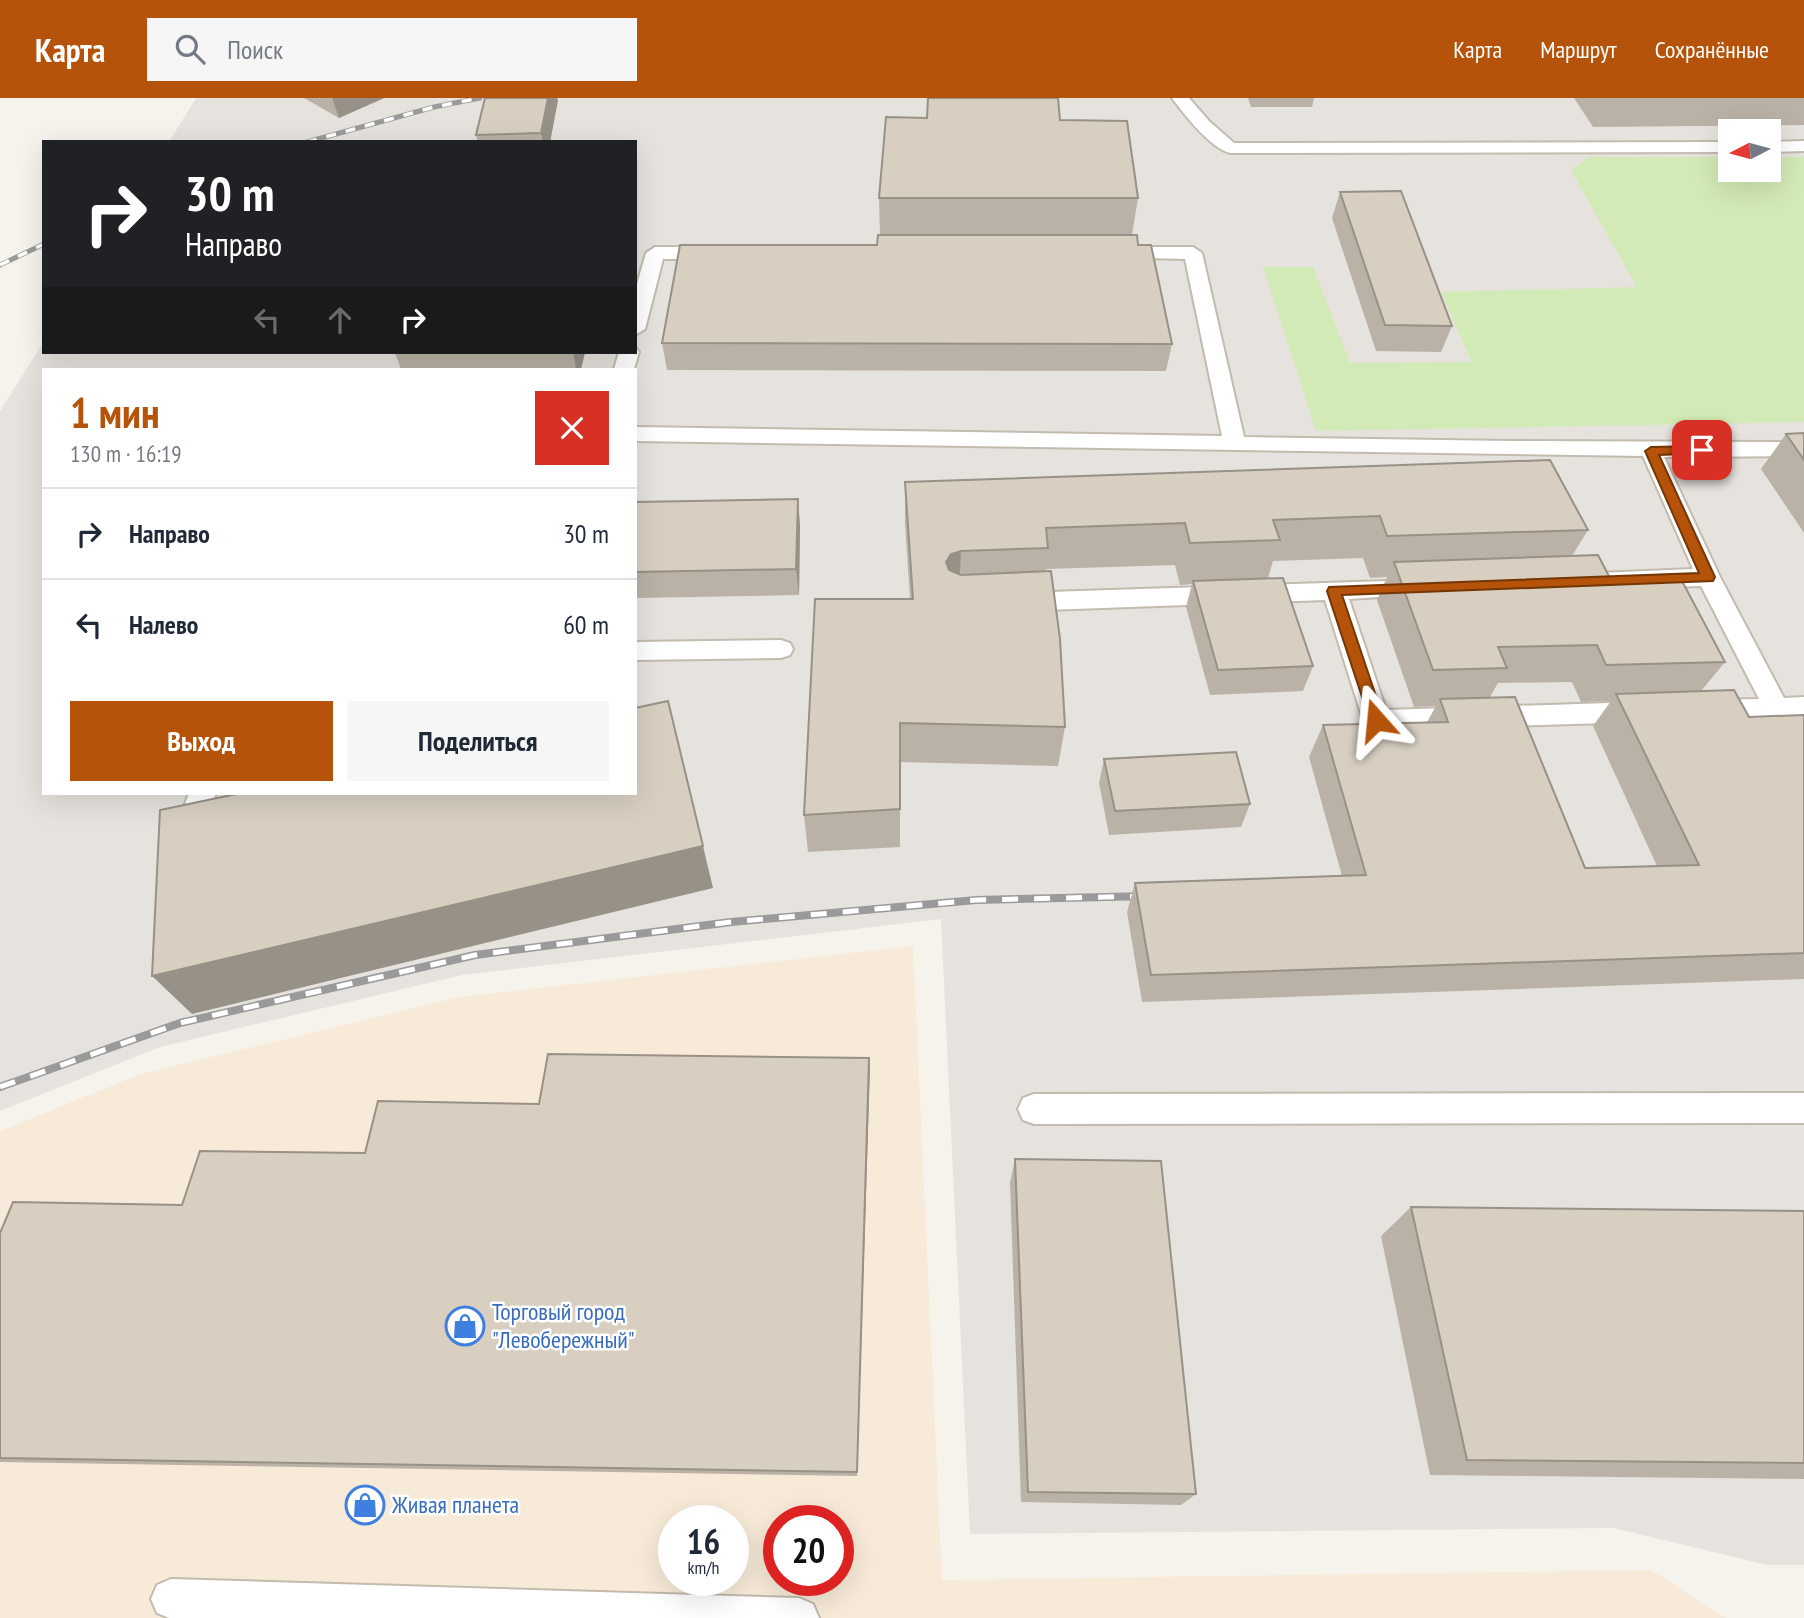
<!DOCTYPE html>
<html lang="ru">
<meta charset="utf-8">
<style>
:root{--surface:#fff;--page:#f6f6f7;--text:#1f2937;--muted:#747a83;--line:#e0e1e3;--accent:#b45309}
body{margin:0;font-family:"PT Sans Narrow",sans-serif;background:var(--page);color:var(--text);height:100vh;display:flex;flex-direction:column;font-size:26px;white-space:nowrap}
*{box-sizing:border-box;margin:0}
p{font-size:23px;color:var(--muted)}
.icon{flex:none;width:38px;height:38px;fill:none;stroke:currentColor;stroke-width:2;stroke-linecap:round;stroke-linejoin:round}
.map{position:relative;flex:1;overflow:hidden}
.side{position:absolute;left:42px;top:270px;width:595px;height:427px;display:flex;flex-direction:column;background:var(--surface);border-radius:0px;box-shadow:0 7px 28px #0002}
.side>*{flex:none}
.guide{position:absolute;left:42px;top:42px;width:595px;height:214px;border-radius:0px;box-shadow:0 7px 28px #0002;background:#202124;color:#fff;overflow:hidden}
.needle{width:46px;rotate:264deg}
.buttons{position:absolute;left:1718px;top:21px;display:grid;gap:14px}
.buttons a{display:grid;place-items:center;width:63px;height:63px;border-radius:0px;background:var(--surface);box-shadow:0 7px 28px #0002;font-size:35px}
.speed{position:absolute;left:658px;top:1407px;display:flex;gap:14px;font-size:35px;font-weight:700;text-align:center}
.speed>*{display:grid;place-content:center;width:91px;height:91px;border-radius:50%;background:var(--surface);box-shadow:0 7px 28px #0002;line-height:1}
.speed small{font-size:18px;font-weight:400}
.speed .limit{border:10px solid #d22;background:#fff;color:#111}
.pin{position:absolute;display:grid;place-items:center;width:60px;height:60px;color:#fff;margin:-30px;border-radius:14px;box-shadow:0 4px 10px #0006}
.me{position:absolute;width:77px;margin:-38px;rotate:342deg;stroke-linejoin:round;filter:drop-shadow(0 0 5px #0008)}
.turn{display:flex;align-items:center;gap:24px;height:147px;padding:0 28px;font-size:32px}
.turn .icon{width:91px;height:91px;stroke-width:2.5}
.turn b{display:block;font-size:49px;line-height:60px}
.lanes{display:flex;align-items:center;height:66px;padding:0 28px;background:#0003;justify-content:center;gap:35px;direction:ltr}
.lanes .off{opacity:.35}
.round{display:grid;place-items:center;flex:none;width:74px;height:74px;border-radius:0px;background:var(--page)}
.headline{display:flex;align-items:center;justify-content:space-between;height:119px;padding:0 28px}
h1{font-size:42px;font-weight:700;line-height:52px;color:var(--accent)}
.action{display:flex;gap:14px;margin-top:auto;padding:14px 28px}
.action a{flex:1;height:80px;border-radius:0px;background:var(--accent);color:#fff;font-size:28px;font-weight:700;line-height:80px;text-align:center}
.action a+a{background:var(--page);color:var(--text)}
ul{padding:0;list-style:none}
li{display:flex;align-items:center;gap:21px;height:91px;padding:0 28px;border-top:2px solid var(--line)}
li div{flex:1}
li b{display:block;font-size:26px}
li em{font-style:normal}
header{display:flex;align-items:center;gap:42px;box-sizing:border-box;height:98px;padding:0 35px;background:var(--accent);color:#fff}
header strong{font-size:33px}
nav{display:flex;gap:38px;margin-inline-start:auto;font-size:24px}
.search{width:490px;height:63px;background:var(--page);display:flex;align-items:center;gap:18px;box-sizing:border-box;padding:0 24px;border-radius:0px;color:var(--muted);font-size:26px}
.map>svg:first-child{display:block}
.commercial{fill:#f7ead8;fill-rule:evenodd}
.industrial{fill:#e6e2dd;fill-rule:evenodd}
.green{fill:#d2eab5}
.lines{fill:none;stroke-linecap:round;stroke-linejoin:round}
.service-casing{stroke:#c2bbae;stroke-width:4}
.service{fill:#fff;fill-rule:evenodd}
.rail-far1-casing{stroke:#9a9a9a;stroke-width:5}
.rail-casing{stroke:#9a9a9a;stroke-width:8}
.rail-far1{stroke:#fff;stroke-width:3.5;stroke-dasharray:10;stroke-linecap:butt}
.rail{stroke:#fff;stroke-width:5;stroke-dasharray:16;stroke-linecap:butt}
.wall{fill:#bab2a6;fill-rule:evenodd}
.shaded-wall{fill:#979187}
.building{fill:#d8cfc1;stroke:#979187;stroke-width:2}
.route{fill:#b45309;stroke:#753606;stroke-width:2}
.labels{text-anchor:middle;stroke-width:5;stroke-linejoin:round;paint-order:stroke}
.near-shop-label{font-size:24px;fill:#366cbe;stroke:#fff;text-anchor:start}
</style>
<header>
<strong>Карта</strong>
<div class="search"><svg class="icon" aria-label="search" viewBox="0 0 24 24"><circle cx="10" cy="10" r="6"/><path d="M15 15l6 6"/></svg>Поиск</div>
<nav><a>Карта</a><a>Маршрут</a><a>Сохранённые</a></nav>
</header>
<div class="map">
<svg width="1804" height="1520" viewBox="0 0 1804 1520">
<rect width="100%" height="100%" fill="#f6f3ec"/>
<path class="commercial" d="M 913,848 L 942,1482 L 1651,1472 L 1726,1520 L 0,1520 L 0,1033 L 141,976 L 459,899 ZM 674,1423 L 733,1423 L 733,1482 L 674,1482 ZM 779,1423 L 838,1423 L 838,1482 L 779,1482 Z"/>
<path class="industrial" d="M 196,0 L 1804,0 L 1804,1467 L 1767,1467 L 1614,1430 L 970,1436 L 941,821 L 462,877 L 160,949 L 0,1013 L 0,313 L 44,243 L 44,254 L 635,254 L 635,44 L 169,44 ZM 1731,33 L 1769,33 L 1769,72 L 1731,72 ZM 44,271 L 635,271 L 635,695 L 44,695 Z"/>
<path class="green" d="M 1589,59 L 1731,59 L 1731,72 L 1769,72 L 1769,59 L 1804,59 L 1804,324 L 1316,333 L 1263,169 L 1313,169 L 1350,265 L 1472,264 L 1441,194 L 1637,189 L 1571,72 Z"/>
<g class="lines">
<defs>
<path id="service" d="M 1172,0 L 1189,0 L 1209,23 L 1234,45 L 1731,44 L 1731,54 L 1230,55 C 1210,50 1184,16 1172,0 Z
M 1804,43 L 1804,53 L 1769,54 L 1769,44 Z
M 655,149 L 714,149 L 723,155 L 714,161 L 663,161 L 645,231 L 635,237 L 635,193 L 646,155 Z
M 1115,149 L 1193,149 L 1202,155 L 1244,339 L 1512,343 L 1804,344 L 1804,358 L 1664,359 L 1720,479 L 1784,600 L 1804,599 L 1804,619 L 1795,619 L 1804,634 L 1804,668 L 1795,665 L 1770,620 L 1705,622 L 1696,619 L 1692,612 L 1696,605 L 1705,602 L 1759,601 L 1701,488 L 1574,492 L 1566,490 L 1562,484 L 1566,478 L 1574,476 L 1693,471 L 1643,358 L 635,343 L 635,329 L 1222,338 L 1185,161 L 1108,159 L 1106,155 Z
M 636,250 L 639,254 L 634,271 L 614,271 L 619,254 L 635,254 Z
M 1418,482 L 1426,484 L 1430,490 L 1426,496 L 1349,501 L 1386,612 L 1640,604 L 1649,607 L 1653,614 L 1649,621 L 1640,624 L 1376,632 L 1367,629 L 1363,622 L 1325,502 L 1018,513 L 1009,510 L 1006,504 L 1009,498 L 1018,495 Z
M 781,542 L 790,545 L 793,551 L 790,557 L 781,560 L 635,562 L 635,544 Z
M 189,695 L 216,695 L 198,744 L 188,747 L 178,744 L 174,736 Z
M 1804,995 L 1804,1025 L 1034,1026 L 1023,1022 L 1018,1011 L 1023,1000 L 1034,996 Z
M 171,1481 L 799,1500 L 813,1506 L 819,1520 L 169,1520 L 157,1515 L 151,1501 L 157,1487 Z"/>
</defs>
<use href="#service" class="service-casing"/>
<use href="#service" class="service"/>
<defs>
<path id="rail-far1" d="M 307,44 L 434,9 L 480,0
M 0,167 L 44,146"/>
<path id="rail" d="M 0,989 L 180,925 L 475,857 L 731,824 L 976,802 L 1150,798"/>
</defs>
<use href="#rail-far1" class="rail-far1-casing"/>
<use href="#rail" class="rail-casing"/>
<use href="#rail-far1" class="rail-far1"/>
<use href="#rail" class="rail"/>
</g>
<path class="wall" d="M 304,0 L 384,0 L 339,20 Z
M 1248,0 L 1314,0 L 1312,9 L 1251,9 Z
M 1574,0 L 1804,0 L 1804,27 L 1593,29 Z
M 558,2 L 550,44 L 478,44 L 476,37 Z
M 1060,22 L 1138,100 L 1132,137 L 1138,147 L 1172,246 L 1166,273 L 667,272 L 662,245 L 877,147 L 880,137 L 879,100 Z
M 1340,94 L 1452,228 L 1441,254 L 1376,253 L 1332,120 Z
M 396,254 L 585,254 L 581,271 L 401,271 L 395,255 Z
M 1804,335 L 1804,435 L 1761,371 L 1786,336 Z
M 905,384 L 1588,432 L 1572,458 L 1612,484 L 1725,564 L 1701,593 L 1749,619 L 1804,617 L 1804,881 L 1142,904 L 1127,814 L 1135,785 L 1342,778 L 1309,659 L 1323,627 L 1427,624 L 1436,608 L 1414,609 L 1377,502 L 1387,479 L 1370,480 L 1363,460 L 1273,463 L 1268,480 L 1313,568 L 1303,593 L 1210,597 L 1186,509 L 1192,486 L 1180,487 L 1175,467 L 1046,471 L 1065,629 L 1058,668 L 900,664 L 900,749 L 808,754 L 804,717 L 910,501 L 905,425 ZM 1572,584 L 1581,604 L 1611,603 L 1593,628 L 1657,768 L 1585,770 L 1490,599 L 1498,585 Z
M 635,404 L 800,427 L 799,497 L 635,500 Z
M 1104,661 L 1250,706 L 1241,729 L 1109,737 L 1099,685 Z
M 869,960 L 857,1378 L 0,1364 L 0,1135 L 182,1107 L 365,1055 Z
M 1015,1061 L 1196,1396 L 1181,1407 L 1021,1404 L 1010,1085 Z
M 1411,1109 L 1804,1113 L 1804,1381 L 1430,1377 L 1381,1138 Z"/>
<path class="shaded-wall" d="M 332,0 L 384,0 L 339,20 Z
M 548,0 L 557,0 L 558,2 L 550,44 L 543,44 L 541,35 Z
M 573,254 L 585,254 L 581,271 L 576,271 Z
M 798,401 L 800,427 L 799,497 L 796,471 Z
M 961,453 L 959,494 L 946,464 L 951,456 Z
M 703,748 L 713,790 L 192,916 L 152,878 Z
M 869,960 L 870,970 L 857,1378 L 857,1374 Z"/>
<path class="building" d="M 485,0 L 548,0 L 541,35 L 476,37 Z
M 928,0 L 1058,0 L 1060,22 L 1127,23 L 1138,100 L 879,100 L 886,19 L 927,20 Z
M 1401,93 L 1452,228 L 1385,227 L 1340,94 Z
M 878,137 L 1137,137 L 1138,147 L 1151,147 L 1172,246 L 662,245 L 680,147 L 877,147 Z
M 396,254 L 573,254 L 572,255 L 395,255 Z
M 1804,335 L 1804,362 L 1786,336 Z
M 1550,362 L 1588,432 L 1387,438 L 1380,418 L 1273,422 L 1280,442 L 1190,445 L 1185,425 L 1046,430 L 1048,450 L 961,453 L 951,456 L 946,464 L 949,472 L 961,477 L 1051,473 L 1060,541 L 1065,629 L 900,625 L 900,711 L 804,717 L 815,501 L 913,501 L 905,384 Z
M 798,401 L 796,471 L 635,474 L 635,404 Z
M 1598,457 L 1612,484 L 1682,483 L 1725,564 L 1606,567 L 1597,547 L 1498,549 L 1507,570 L 1433,572 L 1394,464 Z
M 1283,480 L 1313,568 L 1218,572 L 1193,483 Z
M 1734,592 L 1749,619 L 1804,617 L 1804,855 L 1151,877 L 1135,785 L 1366,777 L 1323,627 L 1448,624 L 1440,601 L 1515,599 L 1585,770 L 1699,767 L 1616,596 Z
M 668,603 L 703,748 L 152,878 L 160,712 L 241,695 L 635,695 L 635,610 Z
M 1236,654 L 1250,706 L 1115,713 L 1104,661 Z
M 548,956 L 869,960 L 857,1374 L 0,1360 L 0,1135 L 13,1104 L 182,1107 L 200,1053 L 365,1055 L 378,1003 L 539,1006 Z
M 1015,1061 L 1161,1063 L 1196,1396 L 1028,1394 Z
M 1411,1109 L 1804,1113 L 1804,1365 L 1467,1362 Z"/>
<path class="route" d="M 1702,348 L 1706,350 L 1706,355 L 1659,357 L 1715,479 L 1713,483 L 1342,497 L 1384,622 L 1381,626 L 1371,626 L 1327,493 L 1329,489 L 1699,475 L 1645,353 L 1651,349 Z"/>
<defs>
<symbol id="shop-ring" viewBox="-11 -11 22 22"><circle r="9.5" fill="#fff" stroke="#3f7fe0" stroke-width="1.5"/><path d="M-5-2.5h2.3a2.7 3.5 0 0 1 5.4 0H5L5.5 6h-11ZM-1.5-2.5h3a1.5 2.3 0 0 0-3 0Z" fill="#3f7fe0"/></symbol>
</defs>
<g fill-rule="evenodd">
<use href="#shop-ring" x="443" y="1206" width="44" height="44"/>
<use href="#shop-ring" x="343" y="1385" width="44" height="44"/>
</g>
<g class="labels">
<g class="near-shop-label">
<text x="492" y="1222">Торговый город<tspan x="492" dy="28">"Левобережный"</tspan></text>
<text x="392" y="1415">Живая планета</text>
</g>
</g>
</svg>
<div class="buttons">
<a><svg class="needle" viewBox="-14 -14 28 28"><path d="M0-13l5 13h-10z" fill="#e53935"/><path d="M0 13l5-13h-10z" fill="#747a83"/></svg></a>
</div>
<div class="speed"><div>16<small>km/h</small></div><div class="limit">20</div></div>
<div class="pin" style="left:1702px;top:352px;background:#d93025"><svg class="icon" aria-label="arrive" viewBox="0 0 24 24"><path d="M6 21V4h12l-3 4 3 4H6"/></svg></div>
<svg class="me" style="left:1376px;top:622px" viewBox="-20 -20 40 40"><path d="M0-17L14 15 0 8-14 15z" fill="#b45309" stroke="#fff" stroke-width="4"/></svg>
<div class="guide">
<div class="turn"><svg class="icon" aria-label="right" viewBox="0 0 24 24"><path d="M7 20v-9h11M14 6l5 5-5 5"/></svg><div><b>30 m</b>Направо</div></div>
<div class="lanes"><svg class="icon off" aria-label="left" viewBox="0 0 24 24"><path d="M17 20v-9H6M10 6l-5 5 5 5"/></svg><svg class="icon off" aria-label="ahead" viewBox="0 0 24 24"><path d="M12 20V5M6 11l6-6 6 6"/></svg><svg class="icon" aria-label="right" viewBox="0 0 24 24"><path d="M7 20v-9h11M14 6l5 5-5 5"/></svg></div>
</div>
<section class="side">
<div class="headline"><div><h1>1 мин</h1><p>130 m · 16:19</p></div><a class="round" style="background:#d93025;color:#fff"><svg class="icon" aria-label="close" viewBox="0 0 24 24"><path d="M6 6l12 12M18 6L6 18"/></svg></a></div>
<ul>
<li><svg class="icon" aria-label="right" viewBox="0 0 24 24"><path d="M7 20v-9h11M14 6l5 5-5 5"/></svg><div><b>Направо</b></div><em>30 m</em></li>
<li><svg class="icon" aria-label="left" viewBox="0 0 24 24"><path d="M17 20v-9H6M10 6l-5 5 5 5"/></svg><div><b>Налево</b></div><em>60 m</em></li>
</ul>
<div class="action"><a>Выход</a><a>Поделиться</a></div>
</section>
</div>
